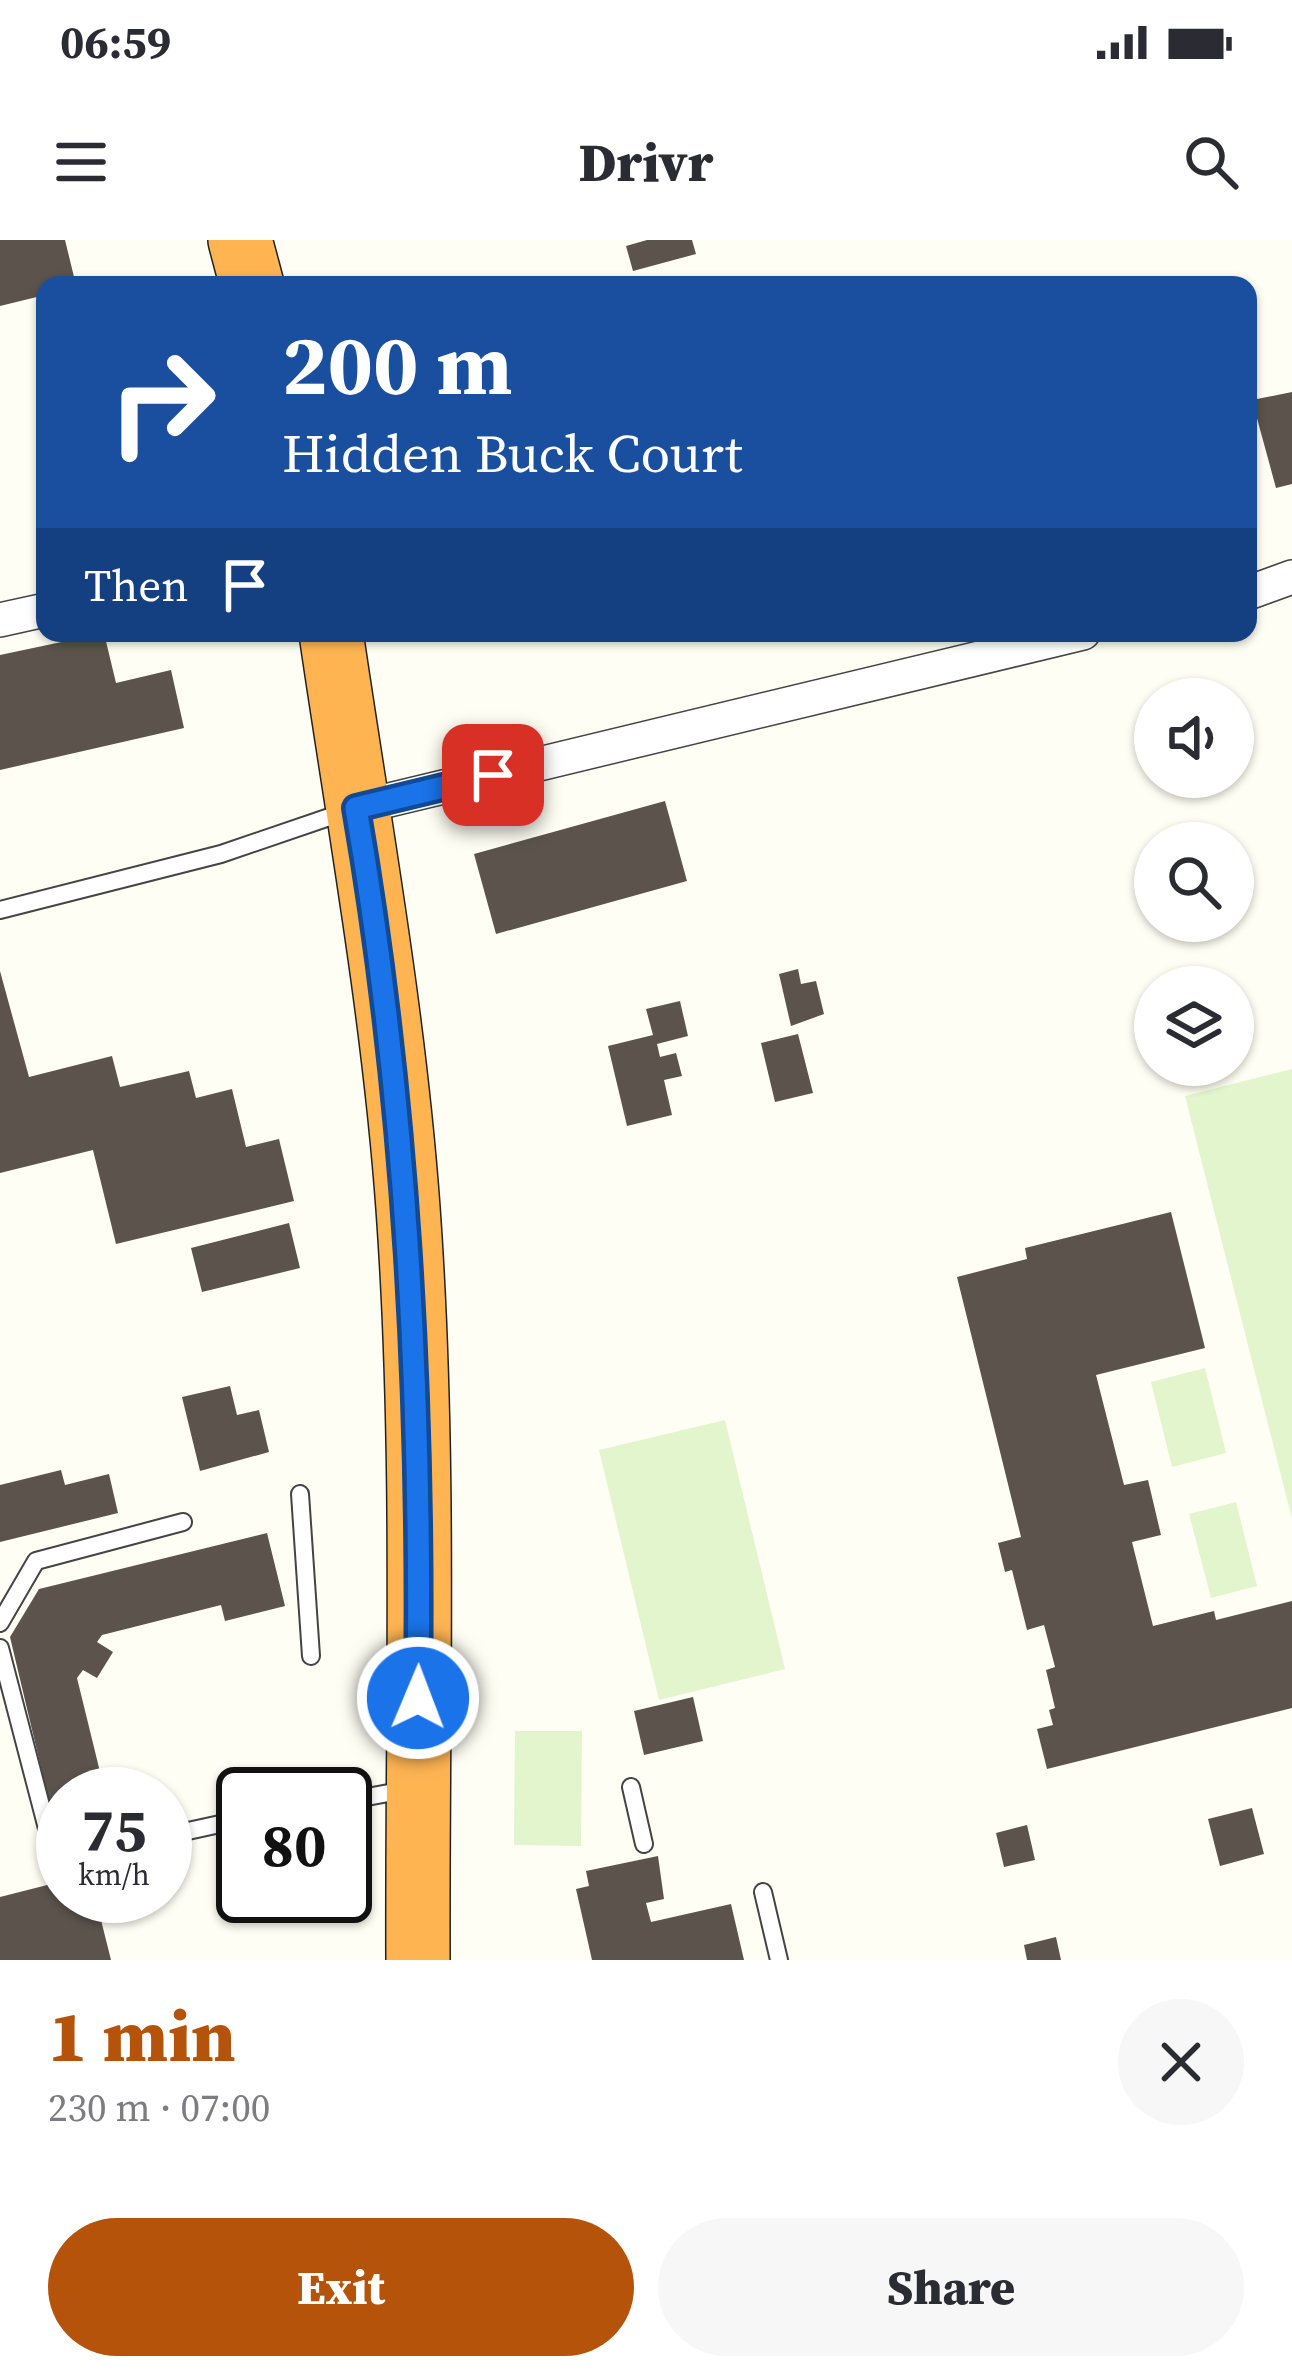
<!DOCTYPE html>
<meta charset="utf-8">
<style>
:root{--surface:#fff;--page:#f7f7f7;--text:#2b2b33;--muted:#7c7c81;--accent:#b45309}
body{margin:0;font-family:"Source Serif 4",serif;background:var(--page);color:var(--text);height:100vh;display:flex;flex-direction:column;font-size:45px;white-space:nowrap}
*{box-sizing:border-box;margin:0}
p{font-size:39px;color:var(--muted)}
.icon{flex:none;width:66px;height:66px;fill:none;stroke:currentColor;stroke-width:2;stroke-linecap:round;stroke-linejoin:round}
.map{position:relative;height:1720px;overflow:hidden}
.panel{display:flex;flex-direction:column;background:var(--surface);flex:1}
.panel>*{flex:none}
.hud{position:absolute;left:36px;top:36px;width:1221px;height:366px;border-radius:24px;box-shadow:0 3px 9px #0004;background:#1a4fa0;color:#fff;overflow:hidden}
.tools{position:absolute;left:1134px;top:438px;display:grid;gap:24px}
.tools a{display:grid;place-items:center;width:120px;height:120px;border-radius:50%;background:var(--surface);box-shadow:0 3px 9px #0004;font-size:60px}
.speed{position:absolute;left:36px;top:1527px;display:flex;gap:24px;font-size:60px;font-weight:700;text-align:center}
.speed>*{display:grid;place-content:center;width:156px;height:156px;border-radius:50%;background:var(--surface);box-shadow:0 3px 9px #0004;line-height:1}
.speed small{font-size:30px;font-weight:400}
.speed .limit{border:6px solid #111;border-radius:18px;background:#fff;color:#111}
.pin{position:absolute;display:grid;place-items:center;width:102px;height:102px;color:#fff;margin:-51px;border-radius:24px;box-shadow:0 6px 18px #0006}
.me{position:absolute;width:132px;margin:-66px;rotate:1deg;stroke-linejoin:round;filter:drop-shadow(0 0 9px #0008)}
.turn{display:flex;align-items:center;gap:42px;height:252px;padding:0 48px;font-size:54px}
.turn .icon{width:156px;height:156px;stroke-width:2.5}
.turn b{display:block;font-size:84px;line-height:102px}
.then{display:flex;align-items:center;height:114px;padding:0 48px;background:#0003;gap:24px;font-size:45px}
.round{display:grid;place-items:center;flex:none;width:126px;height:126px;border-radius:63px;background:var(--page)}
.headline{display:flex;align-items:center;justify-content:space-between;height:204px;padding:0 48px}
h1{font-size:72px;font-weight:800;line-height:90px;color:var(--accent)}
.cta{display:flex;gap:24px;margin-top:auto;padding:24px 48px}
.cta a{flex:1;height:138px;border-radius:72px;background:var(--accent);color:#fff;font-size:48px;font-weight:800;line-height:138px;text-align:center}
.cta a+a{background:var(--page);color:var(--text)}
.status{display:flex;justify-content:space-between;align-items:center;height:84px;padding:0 60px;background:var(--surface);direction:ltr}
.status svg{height:33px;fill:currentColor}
header{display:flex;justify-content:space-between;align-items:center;height:156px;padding:0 48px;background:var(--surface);font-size:54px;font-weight:800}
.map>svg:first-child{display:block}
.pitch{fill:#e2f5cc}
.building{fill:#5b534c}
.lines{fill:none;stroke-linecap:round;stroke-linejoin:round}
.lane-casing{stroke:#444;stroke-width:20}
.street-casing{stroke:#444;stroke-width:36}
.highway-casing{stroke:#222;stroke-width:66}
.lane{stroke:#fff;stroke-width:16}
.street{stroke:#fff;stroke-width:33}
.highway{stroke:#ffb452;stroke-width:63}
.route-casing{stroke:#114b97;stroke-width:30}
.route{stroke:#1a73e8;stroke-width:21}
</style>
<div class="status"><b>06:59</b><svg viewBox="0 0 49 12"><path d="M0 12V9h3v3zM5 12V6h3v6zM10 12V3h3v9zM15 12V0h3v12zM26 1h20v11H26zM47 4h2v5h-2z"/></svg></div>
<header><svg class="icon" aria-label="menu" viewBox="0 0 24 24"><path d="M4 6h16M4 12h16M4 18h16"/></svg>Drivr<svg class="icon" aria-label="search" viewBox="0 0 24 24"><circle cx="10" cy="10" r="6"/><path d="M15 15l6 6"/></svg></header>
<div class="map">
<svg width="1292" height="1720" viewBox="0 0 1292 1720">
<rect width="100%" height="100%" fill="#fffef4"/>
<path class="pitch" d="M 1292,829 L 1292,1279 L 1185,856 Z
M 1205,1128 L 1226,1213 L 1172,1227 L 1151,1142 Z
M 725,1180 L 785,1429 L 659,1460 L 599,1210 Z
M 1236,1262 L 1257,1346 L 1211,1358 L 1189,1274 Z
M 515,1491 L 582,1491 L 581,1606 L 514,1605 Z"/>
<path class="building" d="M 0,0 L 65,0 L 76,45 L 45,45 L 45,55 L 0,66 Z
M 647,0 L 692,0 L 696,14 L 633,31 L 626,6 Z
M 1292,152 L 1292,244 L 1276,248 L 1252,160 Z
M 104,393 L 116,443 L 171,430 L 184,488 L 0,530 L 0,415 Z
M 665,561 L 687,641 L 496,694 L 474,614 Z
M 798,729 L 801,744 L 816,741 L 824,774 L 791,786 L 779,734 Z
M 0,731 L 29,837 L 112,816 L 120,847 L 189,831 L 196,858 L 232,849 L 246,907 L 279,899 L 294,961 L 116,1004 L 93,910 L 0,933 Z
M 680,761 L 688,796 L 657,804 L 660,817 L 676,813 L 682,836 L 664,840 L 672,875 L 627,886 L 608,806 L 653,795 L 646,769 Z
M 798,794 L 813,853 L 775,862 L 761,803 Z
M 1171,972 L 1205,1108 L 1096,1135 L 1124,1245 L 1148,1240 L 1161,1295 L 1132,1302 L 1153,1386 L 1214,1371 L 1216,1380 L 1292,1361 L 1292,1468 L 1047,1529 L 1037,1489 L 1053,1485 L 1049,1470 L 1055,1468 L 1046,1430 L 1055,1427 L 1044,1385 L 1027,1390 L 1012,1330 L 1005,1332 L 998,1303 L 1021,1297 L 957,1037 L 1027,1019 L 1025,1008 Z
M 289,983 L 300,1028 L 202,1052 L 191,1008 Z
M 230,1146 L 237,1175 L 259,1170 L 269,1212 L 200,1231 L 182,1157 Z
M 61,1230 L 65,1245 L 109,1234 L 118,1273 L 0,1302 L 0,1245 Z
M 267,1293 L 285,1366 L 225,1381 L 221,1365 L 102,1395 L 97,1402 L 113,1412 L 97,1438 L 83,1430 L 77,1438 L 102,1540 L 120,1536 L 124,1554 L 63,1554 L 63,1602 L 58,1599 L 10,1397 L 39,1349 Z
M 693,1457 L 703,1501 L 644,1515 L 634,1471 Z
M 1252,1568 L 1264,1614 L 1220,1626 L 1208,1579 Z
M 1027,1585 L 1035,1620 L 1004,1627 L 996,1593 Z
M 658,1616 L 664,1659 L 646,1663 L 651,1682 L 731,1664 L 744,1720 L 592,1720 L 576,1649 L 589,1646 L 586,1631 Z
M 63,1641 L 63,1656 L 95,1656 L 111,1720 L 0,1720 L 0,1657 Z
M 1056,1697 L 1061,1720 L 1027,1720 L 1024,1705 Z"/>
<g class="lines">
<defs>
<path id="lane" d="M 0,670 L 221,614 L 344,572
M 300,1254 L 311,1416
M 0,1383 L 36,1321 L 183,1282
M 0,1408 L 56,1623 L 63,1621
M 631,1547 L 644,1604
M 345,1561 L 405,1550
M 165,1596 L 243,1579
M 763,1652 L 779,1720"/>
<path id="street" d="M 1248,353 L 1292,337
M 0,380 L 45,370
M 356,568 L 1083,393"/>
<path id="highway" d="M 240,0 L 252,45
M 331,393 C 359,584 394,775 408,968 C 426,1218 417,1469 418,1720"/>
</defs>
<use href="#lane" class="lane-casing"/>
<use href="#street" class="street-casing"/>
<use href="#highway" class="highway-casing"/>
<use href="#lane" class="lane"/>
<use href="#street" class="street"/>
<use href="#highway" class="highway"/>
</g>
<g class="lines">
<defs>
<path id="route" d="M 418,1458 C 422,1158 407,863 356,568 L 493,535"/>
</defs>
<use href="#route" class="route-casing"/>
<use href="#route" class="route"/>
</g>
</svg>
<div class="tools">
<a><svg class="icon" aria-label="sound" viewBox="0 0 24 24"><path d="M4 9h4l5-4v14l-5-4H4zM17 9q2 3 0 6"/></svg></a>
<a><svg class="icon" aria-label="search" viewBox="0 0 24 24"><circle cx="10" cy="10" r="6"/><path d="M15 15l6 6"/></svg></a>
<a><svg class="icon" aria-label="layers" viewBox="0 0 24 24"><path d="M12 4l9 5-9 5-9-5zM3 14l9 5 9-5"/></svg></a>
</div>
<div class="speed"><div>75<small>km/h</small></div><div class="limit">80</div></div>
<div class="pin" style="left:493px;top:535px;background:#d93025"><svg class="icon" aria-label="arrive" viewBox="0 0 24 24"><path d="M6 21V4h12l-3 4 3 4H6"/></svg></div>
<svg class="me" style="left:418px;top:1458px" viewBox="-20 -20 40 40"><circle r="17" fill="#1a73e8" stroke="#fff" stroke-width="3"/><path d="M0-11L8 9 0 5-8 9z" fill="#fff"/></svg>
<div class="hud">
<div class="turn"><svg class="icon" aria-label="right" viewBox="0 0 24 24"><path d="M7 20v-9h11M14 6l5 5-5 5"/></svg><div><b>200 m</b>Hidden Buck Court</div></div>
<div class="then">Then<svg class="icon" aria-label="arrive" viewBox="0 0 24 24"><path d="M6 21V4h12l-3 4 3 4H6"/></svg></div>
</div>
</div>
<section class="panel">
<div class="headline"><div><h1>1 min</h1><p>230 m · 07:00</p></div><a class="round"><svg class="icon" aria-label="close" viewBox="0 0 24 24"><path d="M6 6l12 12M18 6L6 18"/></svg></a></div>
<div class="cta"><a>Exit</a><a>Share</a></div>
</section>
